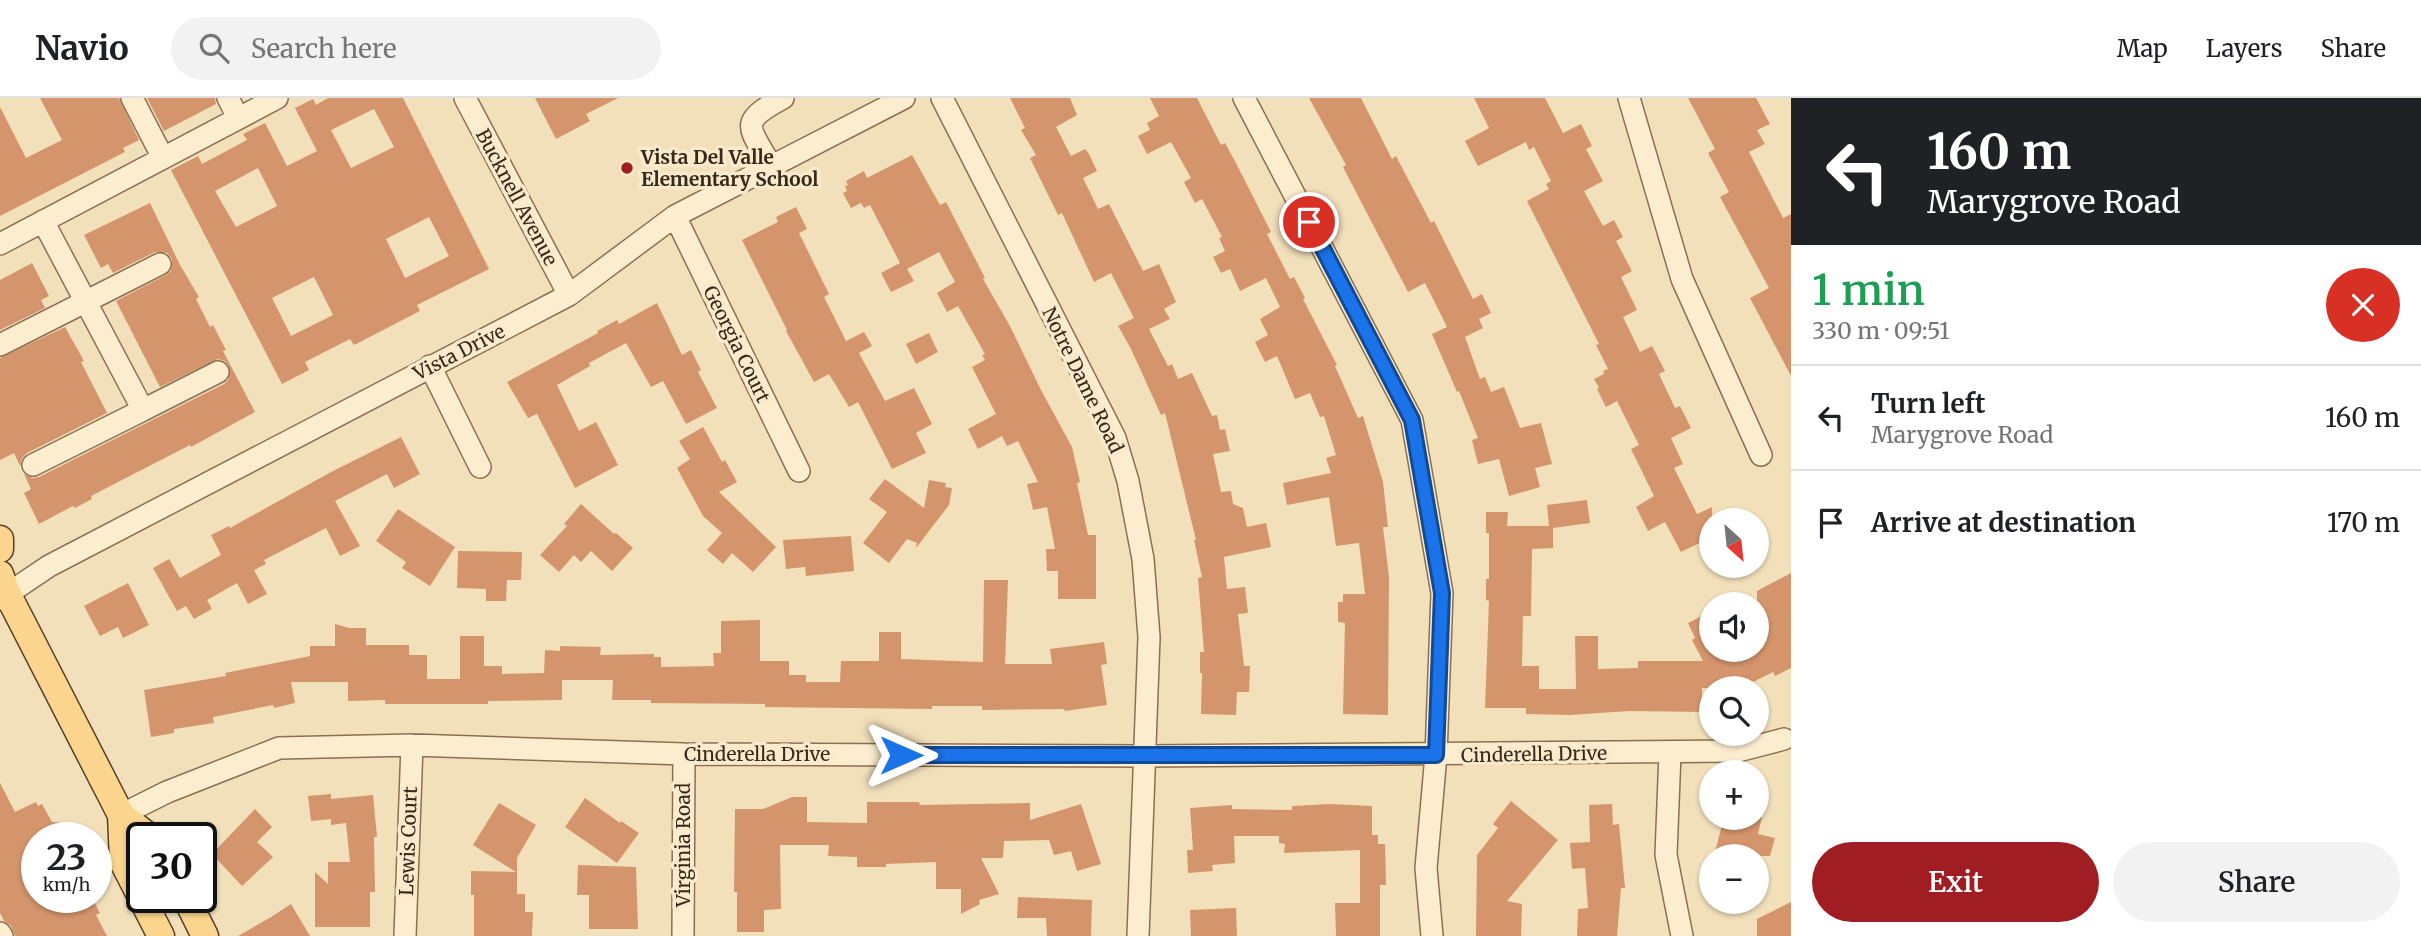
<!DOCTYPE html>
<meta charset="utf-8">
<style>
:root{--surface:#fff;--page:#f2f2f2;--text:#202124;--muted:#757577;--line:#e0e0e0;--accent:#a01d22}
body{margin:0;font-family:Merriweather,serif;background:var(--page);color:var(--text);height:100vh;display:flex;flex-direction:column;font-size:26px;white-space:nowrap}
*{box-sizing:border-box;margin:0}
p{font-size:23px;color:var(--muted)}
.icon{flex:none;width:38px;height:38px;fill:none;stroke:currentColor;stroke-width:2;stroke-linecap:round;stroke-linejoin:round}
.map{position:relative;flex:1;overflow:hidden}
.panel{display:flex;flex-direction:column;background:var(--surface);width:630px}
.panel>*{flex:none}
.banner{background:#202124;color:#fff;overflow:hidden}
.needle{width:46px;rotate:153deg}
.fabs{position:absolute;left:1699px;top:410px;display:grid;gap:14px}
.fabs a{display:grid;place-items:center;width:70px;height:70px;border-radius:50%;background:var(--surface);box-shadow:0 2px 5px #0004;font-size:35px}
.speed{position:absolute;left:21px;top:724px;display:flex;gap:14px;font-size:35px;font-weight:700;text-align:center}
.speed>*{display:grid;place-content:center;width:91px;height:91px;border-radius:50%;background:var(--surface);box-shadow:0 2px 5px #0004;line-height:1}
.speed small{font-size:18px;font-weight:400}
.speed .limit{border:4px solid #111;border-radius:10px;background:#fff;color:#111}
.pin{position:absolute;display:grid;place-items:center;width:60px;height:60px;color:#fff;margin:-30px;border:4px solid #fff;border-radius:50%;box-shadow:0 2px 7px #0007}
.me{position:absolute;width:77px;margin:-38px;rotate:90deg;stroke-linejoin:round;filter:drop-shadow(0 0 5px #0008)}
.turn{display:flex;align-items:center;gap:24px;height:147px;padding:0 21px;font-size:32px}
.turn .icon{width:91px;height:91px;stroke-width:2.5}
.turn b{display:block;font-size:49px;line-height:60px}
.round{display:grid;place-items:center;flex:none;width:74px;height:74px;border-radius:37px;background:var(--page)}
.headline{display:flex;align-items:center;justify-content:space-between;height:119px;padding:0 21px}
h1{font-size:42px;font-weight:600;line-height:52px;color:#1e9e55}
.cta{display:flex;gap:14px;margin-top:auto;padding:14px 21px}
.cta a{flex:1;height:80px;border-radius:42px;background:var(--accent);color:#fff;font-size:28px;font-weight:600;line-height:80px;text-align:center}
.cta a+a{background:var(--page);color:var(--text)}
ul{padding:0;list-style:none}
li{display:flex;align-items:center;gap:21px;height:105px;padding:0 21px;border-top:2px solid var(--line)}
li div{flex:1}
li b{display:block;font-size:26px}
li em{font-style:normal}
header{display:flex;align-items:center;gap:42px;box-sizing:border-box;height:98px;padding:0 35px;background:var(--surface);border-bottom:2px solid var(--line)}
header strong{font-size:33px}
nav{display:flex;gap:38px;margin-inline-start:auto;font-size:24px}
.search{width:490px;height:63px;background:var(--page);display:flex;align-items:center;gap:18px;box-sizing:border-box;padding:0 24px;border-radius:38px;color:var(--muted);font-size:26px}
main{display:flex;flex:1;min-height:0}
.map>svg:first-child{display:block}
.building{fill:#d4956c;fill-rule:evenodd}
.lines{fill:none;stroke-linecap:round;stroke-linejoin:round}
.minor-casing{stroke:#8b6f53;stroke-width:24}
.major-casing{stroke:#583d28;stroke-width:29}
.minor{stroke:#fcedcf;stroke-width:21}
.major{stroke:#fbd58d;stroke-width:26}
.route-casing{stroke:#114b97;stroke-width:18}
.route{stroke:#1a73e8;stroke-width:12}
.poi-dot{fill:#a01d22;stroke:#f9eacb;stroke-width:2.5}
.labels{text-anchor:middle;stroke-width:7;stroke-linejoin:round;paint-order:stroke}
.poi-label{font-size:19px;font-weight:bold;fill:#38281a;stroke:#f9eacb;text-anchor:start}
.street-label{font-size:19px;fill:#38281a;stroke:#f9eacb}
</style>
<header>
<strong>Navio</strong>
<div class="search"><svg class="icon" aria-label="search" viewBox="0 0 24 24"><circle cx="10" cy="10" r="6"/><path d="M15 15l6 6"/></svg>Search here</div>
<nav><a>Map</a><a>Layers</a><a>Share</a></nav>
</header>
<main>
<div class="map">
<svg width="1791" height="838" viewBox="0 0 1791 838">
<rect width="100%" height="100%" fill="#f2e0bb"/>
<path class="building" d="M 40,0 L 119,0 L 139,42 L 123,50 L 125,54 L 0,118 L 0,9 L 26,60 L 62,42 Z
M 147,0 L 215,0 L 216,6 L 164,33 Z
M 328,0 L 403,0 L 489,171 L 417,207 L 420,213 L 354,247 L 350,241 L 305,264 L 309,272 L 282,286 L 171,72 L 198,58 L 202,66 L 247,42 L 243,36 L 265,25 L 287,68 L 317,53 L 295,10 L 313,1 L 316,7 ZM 374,11 L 394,49 L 351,70 L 331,32 ZM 258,70 L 277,108 L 236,129 L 215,93 ZM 429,119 L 449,158 L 405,180 L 386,141 ZM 314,179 L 333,217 L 291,238 L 272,200 Z
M 535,0 L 618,0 L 586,16 L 590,23 L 556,41 Z
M 1010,0 L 1070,0 L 1077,17 L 1056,29 L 1071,58 L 1085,51 L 1089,56 L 1097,73 L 1083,80 L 1098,111 L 1109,106 L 1143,173 L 1159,166 L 1176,204 L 1164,211 L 1170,221 L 1149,231 L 1168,268 L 1172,266 L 1178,281 L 1192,275 L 1212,318 L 1217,317 L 1220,332 L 1225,331 L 1230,353 L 1213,356 L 1221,394 L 1231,393 L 1233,406 L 1243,410 L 1247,429 L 1266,425 L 1271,449 L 1224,459 L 1227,491 L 1245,489 L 1248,515 L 1238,516 L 1244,568 L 1250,568 L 1249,594 L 1237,594 L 1236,617 L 1201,616 L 1202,575 L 1200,575 L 1200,554 L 1204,554 L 1198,480 L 1202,479 L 1194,442 L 1196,442 L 1165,315 L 1161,317 L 1131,251 L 1118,228 L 1134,220 L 1111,175 L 1094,184 L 1062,115 L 1058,117 L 1030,60 L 1036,57 L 1021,32 L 1025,30 Z
M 1150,0 L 1197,0 L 1221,47 L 1225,45 L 1237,67 L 1271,134 L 1267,136 L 1290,181 L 1294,179 L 1305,200 L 1303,201 L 1337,267 L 1335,268 L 1358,320 L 1363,318 L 1383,384 L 1388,429 L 1383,429 L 1389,479 L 1388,617 L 1343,616 L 1345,525 L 1338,524 L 1338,504 L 1343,504 L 1343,496 L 1365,496 L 1359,445 L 1336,448 L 1329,399 L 1287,407 L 1283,385 L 1331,375 L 1326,360 L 1336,357 L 1324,318 L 1320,319 L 1310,295 L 1295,301 L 1277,258 L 1265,264 L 1255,244 L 1268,237 L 1260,221 L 1280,209 L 1266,180 L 1240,193 L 1230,171 L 1221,175 L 1213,159 L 1225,153 L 1219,140 L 1222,139 L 1202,101 L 1195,105 L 1184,84 L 1191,80 L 1171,44 L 1147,56 L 1138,38 L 1150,32 L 1147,25 L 1159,18 Z
M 1309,0 L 1361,0 L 1392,61 L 1396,58 L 1431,125 L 1434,123 L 1473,201 L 1482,196 L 1491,215 L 1479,221 L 1483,230 L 1465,239 L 1480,281 L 1485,279 L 1491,294 L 1504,289 L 1520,330 L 1541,325 L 1552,366 L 1535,370 L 1540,389 L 1509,398 L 1499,361 L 1478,366 L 1472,342 L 1478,340 L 1459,293 L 1457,294 L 1432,236 L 1447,229 L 1425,185 L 1408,194 L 1343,69 L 1346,67 Z
M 1474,0 L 1545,0 L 1563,35 L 1581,26 L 1592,48 L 1586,51 L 1603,83 L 1584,93 L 1603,128 L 1614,122 L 1623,139 L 1616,143 L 1632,173 L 1621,179 L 1637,212 L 1623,219 L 1640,254 L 1652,248 L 1665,273 L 1659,276 L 1675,310 L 1680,308 L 1691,330 L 1671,340 L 1683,366 L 1674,370 L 1697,416 L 1712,409 L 1712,439 L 1681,454 L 1665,424 L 1648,433 L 1636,409 L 1654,398 L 1631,351 L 1639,347 L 1617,303 L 1606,309 L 1597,291 L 1599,290 L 1594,281 L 1604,276 L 1603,273 L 1608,271 L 1596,247 L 1599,246 L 1527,103 L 1549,91 L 1546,86 L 1551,83 L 1534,49 L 1529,52 L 1526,44 L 1478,68 L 1465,43 L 1489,30 Z
M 1688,0 L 1756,0 L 1770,26 L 1757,32 L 1765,46 L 1749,54 L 1783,120 L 1791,116 L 1791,278 L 1750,200 L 1769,190 L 1720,99 L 1729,94 L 1708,55 L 1715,51 Z
M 912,57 L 940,107 L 946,104 L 985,180 L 983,181 L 1010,228 L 1041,292 L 1072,349 L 1080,384 L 1077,385 L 1088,437 L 1096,437 L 1096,501 L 1058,501 L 1058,473 L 1047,473 L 1046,451 L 1055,451 L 1047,409 L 1033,412 L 1027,386 L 1038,384 L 1018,343 L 1007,348 L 1002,338 L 978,351 L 968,331 L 996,316 L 972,269 L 985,262 L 982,257 L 985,256 L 958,208 L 947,214 L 937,195 L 955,184 L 939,154 L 907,171 L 914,183 L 891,194 L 881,175 L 900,165 L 870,107 L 864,110 L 861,105 L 851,110 L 843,95 L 847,93 L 845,88 L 848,87 L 846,83 L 864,73 L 867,80 Z
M 150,105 L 180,167 L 199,199 L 196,201 L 210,229 L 213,227 L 226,252 L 223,253 L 255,314 L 191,349 L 190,347 L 91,398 L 92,401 L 75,410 L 73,408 L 39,426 L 24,395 L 31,391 L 24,376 L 32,380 L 39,379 L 224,286 L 229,281 L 229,268 L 225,263 L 218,261 L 160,289 L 116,203 L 166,177 L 171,173 L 172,161 L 167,155 L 155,154 L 113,175 L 108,166 L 101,170 L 84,137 Z
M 796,109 L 807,131 L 799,135 L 829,196 L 824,199 L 846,243 L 864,234 L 872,248 L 859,255 L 885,303 L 914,290 L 932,326 L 916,335 L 926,355 L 892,371 L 858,304 L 849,309 L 829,276 L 814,284 L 786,233 L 787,232 L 742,142 L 778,124 L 776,119 Z
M 32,165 L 49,198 L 41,202 L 45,210 L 0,232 L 0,182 Z
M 657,205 L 682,257 L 691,252 L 701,272 L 698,274 L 717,310 L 686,326 L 663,283 L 651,289 L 626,245 L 589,265 L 590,268 L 557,287 L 579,333 L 596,324 L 618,367 L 575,390 L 537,316 L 528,320 L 507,284 L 598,235 L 597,233 L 617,222 L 619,226 Z
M 65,229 L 84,263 L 81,264 L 107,315 L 27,355 L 22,360 L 20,368 L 14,355 L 0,362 L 0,260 Z
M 929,235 L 938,254 L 916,266 L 906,246 Z
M 703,329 L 722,364 L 725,362 L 737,384 L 719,394 L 776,449 L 753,474 L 732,455 L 723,466 L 707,452 L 722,435 L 703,418 L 677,370 L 690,361 L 679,343 Z
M 401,339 L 420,376 L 394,390 L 387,376 L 335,403 L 360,448 L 340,458 L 326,430 L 264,462 L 266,466 L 254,472 L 267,496 L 248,506 L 237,485 L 207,502 L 212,511 L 194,521 L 186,508 L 177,513 L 153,470 L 169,461 L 180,480 L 221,457 L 211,437 L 229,428 L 230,430 L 331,374 Z
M 885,381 L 924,410 L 929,382 L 946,385 L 945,389 L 952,390 L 949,407 L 916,450 L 917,445 L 907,441 L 889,465 L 863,445 L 887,414 L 869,401 Z
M 1587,402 L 1590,425 L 1553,430 L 1553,450 L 1532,451 L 1531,518 L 1523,518 L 1522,568 L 1539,568 L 1539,591 L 1576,591 L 1575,538 L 1598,538 L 1598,571 L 1638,570 L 1638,563 L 1703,563 L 1692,542 L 1695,540 L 1688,525 L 1704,517 L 1706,520 L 1712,517 L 1712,551 L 1757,551 L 1757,493 L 1791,475 L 1791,570 L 1775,578 L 1773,574 L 1741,590 L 1702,590 L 1702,614 L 1629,613 L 1570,617 L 1526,616 L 1526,610 L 1485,610 L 1489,503 L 1486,502 L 1486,481 L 1489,481 L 1489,435 L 1486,435 L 1486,414 L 1508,414 L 1507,428 L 1549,428 L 1547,407 Z
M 581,406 L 614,436 L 616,435 L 633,450 L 612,473 L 591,453 L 581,464 L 574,457 L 559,474 L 540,457 L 567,428 L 564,426 Z
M 398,411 L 455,449 L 430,488 L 402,470 L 406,464 L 376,443 Z
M 851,438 L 854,473 L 806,478 L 805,469 L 786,471 L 783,442 Z
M 458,453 L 522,454 L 521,482 L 507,482 L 506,503 L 486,503 L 486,491 L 457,490 Z
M 984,482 L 1008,482 L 1005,566 L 1052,566 L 1050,551 L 1104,544 L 1107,566 L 1101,567 L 1107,607 L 1065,613 L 1064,611 L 982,612 L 982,608 L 932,608 L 932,611 L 765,609 L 765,606 L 651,605 L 651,602 L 612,602 L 613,582 L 562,582 L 562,602 L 488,603 L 488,606 L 385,606 L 385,602 L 348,603 L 348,584 L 291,584 L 295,605 L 274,610 L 273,607 L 213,619 L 214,625 L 174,631 L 174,635 L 151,639 L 144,592 L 226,578 L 225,575 L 310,558 L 310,548 L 335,548 L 335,526 L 349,530 L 366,530 L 366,547 L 409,547 L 409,557 L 427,557 L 427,581 L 460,581 L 460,538 L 484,538 L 484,568 L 502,568 L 502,576 L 544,575 L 545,552 L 560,553 L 560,548 L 601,549 L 600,557 L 654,556 L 654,559 L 661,559 L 661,569 L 714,568 L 713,555 L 721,555 L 721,523 L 760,522 L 760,563 L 789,563 L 789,577 L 806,577 L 806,584 L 840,584 L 841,563 L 879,563 L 879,534 L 901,534 L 901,561 L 983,564 Z
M 128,485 L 149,527 L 123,540 L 118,529 L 100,538 L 84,508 Z
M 0,685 L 15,714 L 36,704 L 38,708 L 42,706 L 52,724 L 59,724 L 68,740 L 37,740 L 37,800 L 92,800 L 100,815 L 96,817 L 107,838 L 15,838 L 11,828 L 4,823 L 0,815 Z
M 331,696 L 331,701 L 373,697 L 377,739 L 374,739 L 375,794 L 370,794 L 370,829 L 315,829 L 315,774 L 328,786 L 328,764 L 350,764 L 346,725 L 331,727 L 331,721 L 311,723 L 308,698 Z
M 792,699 L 807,699 L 807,724 L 867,725 L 867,704 L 919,704 L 920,707 L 1030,705 L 1030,722 L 1081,706 L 1101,766 L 1077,773 L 1071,753 L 1054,757 L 1049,742 L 1004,743 L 1003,760 L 981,760 L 999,796 L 979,802 L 980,806 L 961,816 L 961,791 L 936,791 L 936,764 L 886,766 L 886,769 L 857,769 L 857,759 L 828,758 L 829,747 L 780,747 L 781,811 L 764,812 L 764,834 L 737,834 L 737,794 L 734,794 L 735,711 L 763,711 Z
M 585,700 L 620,725 L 621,723 L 639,735 L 617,765 L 565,729 Z
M 1511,703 L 1558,742 L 1507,803 L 1522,806 L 1521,838 L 1476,838 L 1477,757 L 1498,730 L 1493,726 Z
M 499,705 L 536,727 L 517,760 L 517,796 L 525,796 L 525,814 L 533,814 L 532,838 L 474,838 L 474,797 L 471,797 L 471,773 L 516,774 L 473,747 Z
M 1330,706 L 1372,708 L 1372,737 L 1378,737 L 1378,746 L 1385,746 L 1386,787 L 1380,787 L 1380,838 L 1336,838 L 1335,805 L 1360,805 L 1360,752 L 1284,755 L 1285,746 L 1279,745 L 1279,738 L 1234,738 L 1235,765 L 1212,767 L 1213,773 L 1188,775 L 1187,752 L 1193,752 L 1190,710 L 1232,707 L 1232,711 L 1292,712 L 1292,708 Z
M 1612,706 L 1613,727 L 1619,726 L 1625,790 L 1621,790 L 1617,838 L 1577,838 L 1578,811 L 1588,810 L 1585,770 L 1572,771 L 1570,745 L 1590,744 L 1589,707 Z
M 255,711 L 272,729 L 257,744 L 273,759 L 242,788 L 212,756 Z
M 1724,719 L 1762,719 L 1758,736 L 1775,740 L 1770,758 L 1714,758 Z
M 578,767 L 636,769 L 638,831 L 589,831 L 589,797 L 577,797 Z
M 1018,799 L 1092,802 L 1091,838 L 1047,838 L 1046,820 L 1017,820 Z
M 1791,804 L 1791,838 L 1757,838 L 1757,821 Z
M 291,806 L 310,838 L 238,838 L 271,819 Z
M 1236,810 L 1237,838 L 1191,838 L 1190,812 Z"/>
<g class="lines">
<defs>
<path id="minor" d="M 132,0 L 163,60
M 228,0 L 238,20
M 465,0 L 569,197
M 942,0 L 1115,340 L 1128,383 L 1143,461 L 1149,539 L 1138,838
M 1244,0 L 1412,322 L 1442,495 L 1436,657 L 1426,770 L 1432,838
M 1629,0 L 1682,181 L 1761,357
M 771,68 C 749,28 737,25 783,0
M 675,118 L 799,373
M 0,146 L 277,0
M 0,247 L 160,166
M 430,268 L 480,369
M 143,312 L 218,274
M 33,367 L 143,312 L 43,123
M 0,501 L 49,468 L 569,197 L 675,118 L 904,0
M 1670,655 L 1666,757 L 1682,838
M 121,717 L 167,694 L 279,650 L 412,647 L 684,656 L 1145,658 L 1738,653 L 1784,641
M 0,835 L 2,838
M 405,838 L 412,647
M 683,838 L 684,656"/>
<path id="major" d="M 0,441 L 0,451
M 0,476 L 7,495 L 121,717 L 151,740
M 121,717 L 123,764 L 161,838
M 186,800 L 205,838"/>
</defs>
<use href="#minor" class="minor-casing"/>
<use href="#major" class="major-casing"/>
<use href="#minor" class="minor"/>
<use href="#major" class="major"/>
</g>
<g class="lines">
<defs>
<path id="route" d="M 901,657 L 1436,657 L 1442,495 L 1412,322 L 1309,124"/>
</defs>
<use href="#route" class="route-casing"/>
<use href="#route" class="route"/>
</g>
<circle class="poi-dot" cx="627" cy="70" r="7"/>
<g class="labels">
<g class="poi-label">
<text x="641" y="66">Vista Del Valle<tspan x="641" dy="22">Elementary School</tspan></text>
</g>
<g class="street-label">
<text transform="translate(517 99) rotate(62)" y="7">Bucknell Avenue</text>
<text transform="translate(737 246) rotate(64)" y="7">Georgia Court</text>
<text transform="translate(459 254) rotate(-27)" y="7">Vista Drive</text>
<text transform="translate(1083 282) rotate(64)" y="7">Notre Dame Road</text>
<text x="757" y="663">Cinderella Drive</text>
<text transform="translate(1534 656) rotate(-1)" y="7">Cinderella Drive</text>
<text transform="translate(408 743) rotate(-88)" y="7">Lewis Court</text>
<text transform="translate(683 747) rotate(-90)" y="7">Virginia Road</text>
</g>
</g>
</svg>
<div class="fabs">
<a><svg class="needle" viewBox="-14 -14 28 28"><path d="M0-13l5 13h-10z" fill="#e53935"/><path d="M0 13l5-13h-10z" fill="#757577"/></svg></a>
<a><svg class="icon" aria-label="sound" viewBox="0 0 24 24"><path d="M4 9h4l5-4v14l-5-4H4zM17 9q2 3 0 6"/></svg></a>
<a><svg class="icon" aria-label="search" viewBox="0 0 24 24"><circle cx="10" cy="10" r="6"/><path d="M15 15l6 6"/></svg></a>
<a>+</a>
<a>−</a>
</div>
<div class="speed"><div>23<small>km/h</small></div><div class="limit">30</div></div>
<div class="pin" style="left:1309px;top:124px;background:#d93025"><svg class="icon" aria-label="arrive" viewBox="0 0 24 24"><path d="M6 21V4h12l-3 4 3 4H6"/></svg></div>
<svg class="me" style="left:901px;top:657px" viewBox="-20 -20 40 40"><path d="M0-17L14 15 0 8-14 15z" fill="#1a73e8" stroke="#fff" stroke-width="4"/></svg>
</div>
<section class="panel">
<div class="banner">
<div class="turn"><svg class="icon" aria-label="left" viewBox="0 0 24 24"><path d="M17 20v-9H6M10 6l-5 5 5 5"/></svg><div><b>160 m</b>Marygrove Road</div></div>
</div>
<div class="headline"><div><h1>1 min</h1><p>330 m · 09:51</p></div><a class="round" style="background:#d93025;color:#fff"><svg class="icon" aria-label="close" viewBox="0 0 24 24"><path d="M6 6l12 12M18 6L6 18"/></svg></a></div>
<ul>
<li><svg class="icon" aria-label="left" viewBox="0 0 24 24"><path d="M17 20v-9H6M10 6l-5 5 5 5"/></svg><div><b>Turn left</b><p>Marygrove Road</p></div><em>160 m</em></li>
<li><svg class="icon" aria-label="arrive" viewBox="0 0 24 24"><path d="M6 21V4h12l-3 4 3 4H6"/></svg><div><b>Arrive at destination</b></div><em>170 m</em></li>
</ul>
<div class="cta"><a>Exit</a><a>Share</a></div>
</section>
</main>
